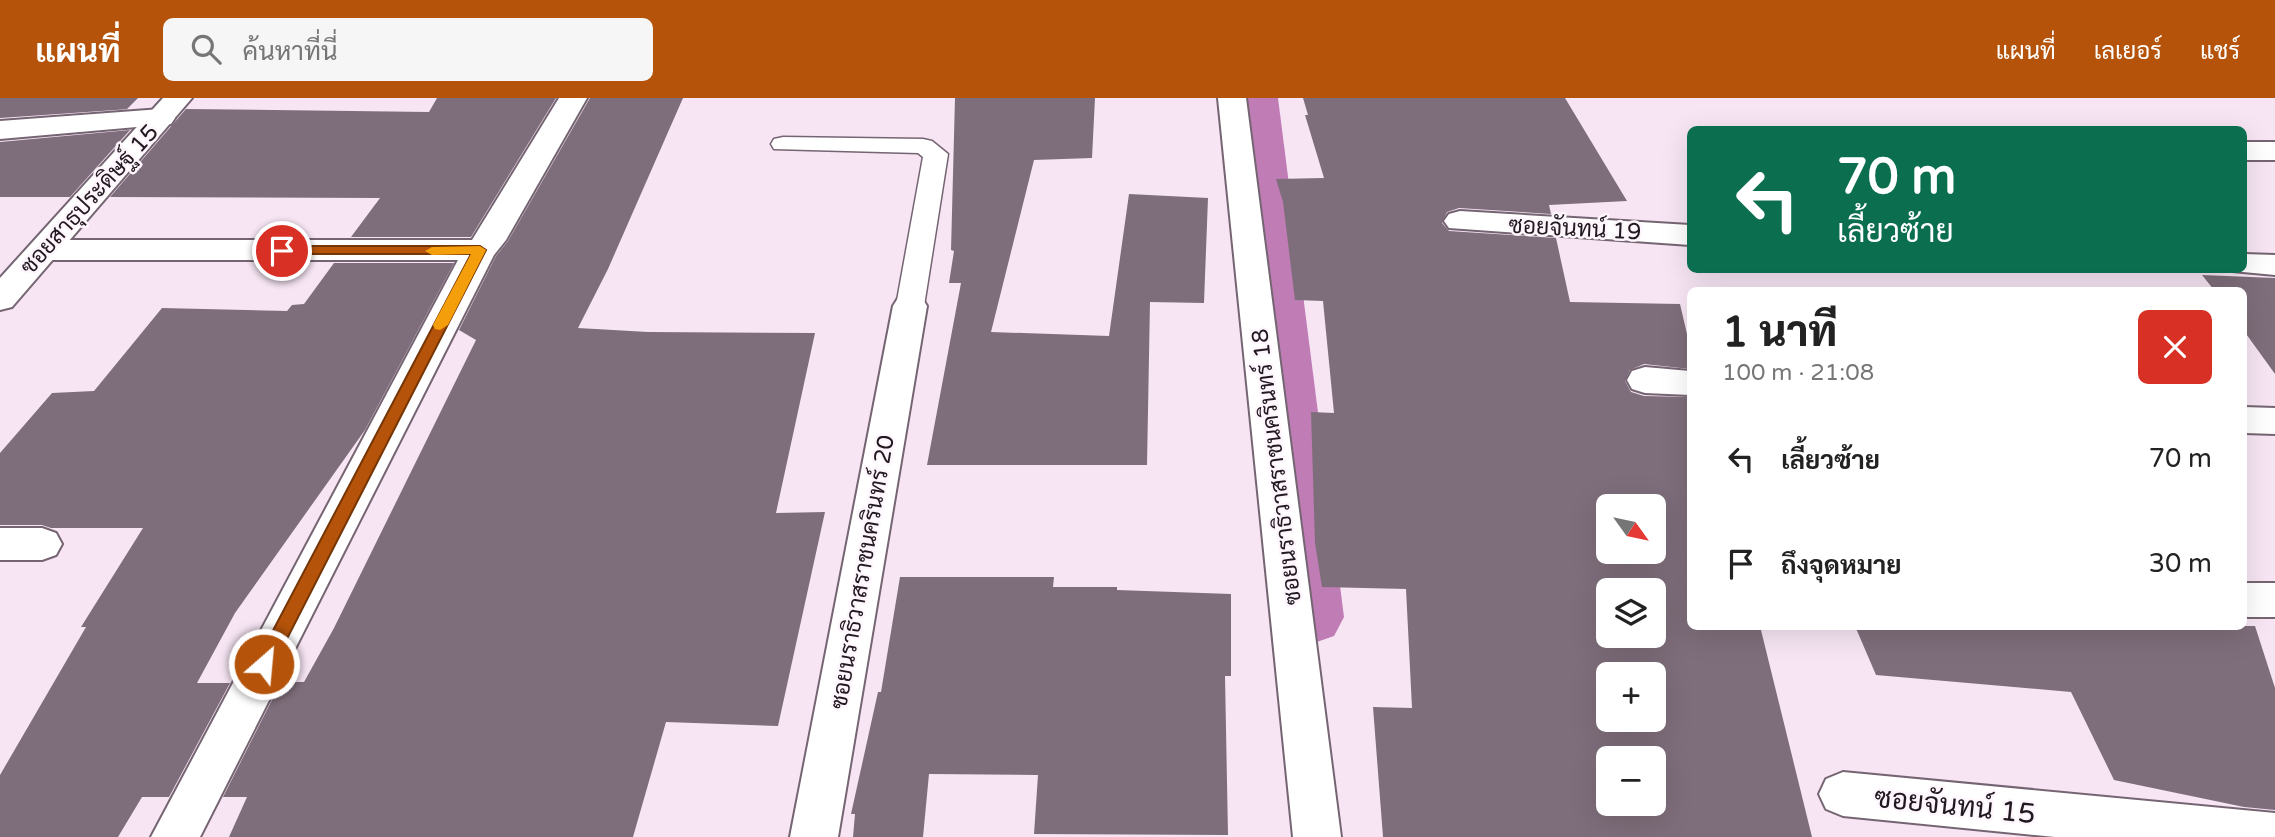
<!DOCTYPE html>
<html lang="th">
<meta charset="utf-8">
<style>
:root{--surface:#fff;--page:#f6f6f6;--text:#222;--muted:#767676;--accent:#b45309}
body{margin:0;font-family:"Varela Round",Sarabun,sans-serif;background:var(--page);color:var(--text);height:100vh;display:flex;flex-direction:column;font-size:26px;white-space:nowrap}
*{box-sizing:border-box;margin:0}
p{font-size:23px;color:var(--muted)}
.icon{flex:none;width:38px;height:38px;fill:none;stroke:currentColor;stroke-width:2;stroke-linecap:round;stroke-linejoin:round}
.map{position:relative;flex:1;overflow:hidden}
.panel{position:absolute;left:1687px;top:189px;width:560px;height:343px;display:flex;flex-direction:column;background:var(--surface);border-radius:10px;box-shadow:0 7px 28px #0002}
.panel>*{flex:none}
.hud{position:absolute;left:1687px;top:28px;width:560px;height:147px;border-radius:10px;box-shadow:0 7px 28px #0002;background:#0b6e4f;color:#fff;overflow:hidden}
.needle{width:46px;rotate:123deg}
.controls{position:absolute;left:1596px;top:396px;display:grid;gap:14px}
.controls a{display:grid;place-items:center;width:70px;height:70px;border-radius:10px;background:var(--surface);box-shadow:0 7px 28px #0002;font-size:35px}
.pin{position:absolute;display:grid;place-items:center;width:60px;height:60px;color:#fff;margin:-30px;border:4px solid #fff;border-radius:50%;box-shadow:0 2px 7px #0007}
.me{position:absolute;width:77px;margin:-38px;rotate:27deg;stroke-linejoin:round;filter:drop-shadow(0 0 5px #0008)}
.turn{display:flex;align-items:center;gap:24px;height:147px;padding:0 35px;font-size:32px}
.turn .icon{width:91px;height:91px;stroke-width:2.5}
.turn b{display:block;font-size:49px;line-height:60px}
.round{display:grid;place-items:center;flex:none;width:74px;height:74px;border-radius:10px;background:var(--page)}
.head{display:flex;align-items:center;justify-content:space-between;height:119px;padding:0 35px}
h1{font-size:42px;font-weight:800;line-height:52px}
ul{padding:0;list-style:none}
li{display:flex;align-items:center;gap:21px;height:105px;padding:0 35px}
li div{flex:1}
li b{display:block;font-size:26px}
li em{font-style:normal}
header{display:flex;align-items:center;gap:42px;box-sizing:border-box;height:98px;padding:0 35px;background:var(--accent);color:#fff}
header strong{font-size:33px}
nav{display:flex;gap:38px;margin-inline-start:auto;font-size:24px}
.search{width:490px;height:63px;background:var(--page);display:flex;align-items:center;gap:18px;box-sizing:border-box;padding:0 24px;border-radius:10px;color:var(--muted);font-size:26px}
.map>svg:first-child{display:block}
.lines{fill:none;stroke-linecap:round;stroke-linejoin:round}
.canal{fill:#bf7cb5;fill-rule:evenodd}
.building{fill:#7e6e7b;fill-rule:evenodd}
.lane-casing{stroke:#756572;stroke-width:3}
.street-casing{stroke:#756572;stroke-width:4}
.secondary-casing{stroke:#756572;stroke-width:4}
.lane{fill:#fff;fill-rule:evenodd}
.street{fill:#fff;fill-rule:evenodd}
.secondary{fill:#fff;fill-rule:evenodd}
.route{fill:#b45309;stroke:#753606;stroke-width:2}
.slow{fill:#f59e0b}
.labels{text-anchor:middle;stroke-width:5;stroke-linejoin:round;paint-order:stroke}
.street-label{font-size:23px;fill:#20191f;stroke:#fef6fc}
.near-street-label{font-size:28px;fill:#20191f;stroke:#fef6fc}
</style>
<header>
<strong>แผนที่</strong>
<div class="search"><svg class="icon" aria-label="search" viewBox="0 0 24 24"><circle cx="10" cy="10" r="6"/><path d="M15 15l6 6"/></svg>ค้นหาที่นี่</div>
<nav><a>แผนที่</a><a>เลเยอร์</a><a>แชร์</a></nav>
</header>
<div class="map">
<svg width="2275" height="739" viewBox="0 0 2275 739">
<rect width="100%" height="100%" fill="#f7e5f4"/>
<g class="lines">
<path class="canal" d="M 1234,0 L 1278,0 L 1344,519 L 1334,538 L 1311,546 L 1288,538 L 1278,519 Z"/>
</g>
<path class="building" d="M 0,0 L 138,0 L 127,11 L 130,11 L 0,20 Z
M 437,0 L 556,0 L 471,139 L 351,139 L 380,100 L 110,99 L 186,11 L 429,14 Z
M 590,0 L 683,0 L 608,171 L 578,230 L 648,234 L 815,235 L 776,415 L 825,414 L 778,628 L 666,624 L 633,739 L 229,739 L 247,699 L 223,699 L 281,584 L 304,584 L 334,530 L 476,242 L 459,232 L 496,158 L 508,143 Z
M 955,0 L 1095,0 L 1092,60 L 1034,62 L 991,234 L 1109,238 L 1129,96 L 1208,100 L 1204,205 L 1150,204 L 1147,367 L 927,367 L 961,185 L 949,185 L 954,153 L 951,152 Z
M 1303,0 L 1565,0 L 1627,103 L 1549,107 L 1551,116 L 1459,110 L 1447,114 L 1442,125 L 1449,133 L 1556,140 L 1570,204 L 1680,206 L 1690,249 L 1690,271 L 1644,266 L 1630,272 L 1625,283 L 1631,294 L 1644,298 L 1690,299 L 1690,528 L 1760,528 L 1812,739 L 1383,739 L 1373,609 L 1412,610 L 1406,491 L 1322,489 L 1315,445 L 1311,314 L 1334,315 L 1323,203 L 1295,202 L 1283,104 L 1276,81 L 1324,80 L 1305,17 L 1308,17 ZM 1608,408 L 1654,408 L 1654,453 L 1608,453 ZM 1608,492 L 1654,492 L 1654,537 L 1608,537 ZM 1608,576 L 1654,576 L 1654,621 L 1608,621 ZM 1608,660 L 1654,660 L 1654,705 L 1608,705 Z
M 130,32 L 70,99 L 0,99 L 0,44 Z
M 334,165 L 454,165 L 365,332 L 235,515 L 197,585 L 230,585 L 169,699 L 142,699 L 118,739 L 0,739 L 0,677 L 86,529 L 81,529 L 143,430 L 51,430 L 42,427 L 0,427 L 0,355 L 52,295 L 94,293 L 162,210 L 287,213 L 292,207 L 304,206 Z
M 2202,177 L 2275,180 L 2275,276 L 2244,233 L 2244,192 L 2214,192 Z
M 900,479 L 1054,479 L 1053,489 L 1117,489 L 1117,492 L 1231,496 L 1231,578 L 1225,578 L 1228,737 L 1034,736 L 1038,677 L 929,676 L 923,739 L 853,739 L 855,716 L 851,716 L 878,594 L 881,594 Z
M 1855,528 L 2255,528 L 2275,590 L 2275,712 L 2244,709 L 2114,682 L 2071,594 L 1876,577 Z"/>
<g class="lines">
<defs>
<path id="lane" d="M 783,39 L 923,41 L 932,43 L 948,56 L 924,208 L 920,214 L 910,217 L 900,214 L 896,208 L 923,59 L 918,55 L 774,51 L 771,46 L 774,41 Z"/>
<path id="street" d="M 559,0 L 587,0 L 506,142 L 494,157 L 200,739 L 151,739 L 458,162 L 44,162 L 33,159 L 28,152 L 33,145 L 44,142 L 472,142 Z
M 1218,0 L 1246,0 L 1341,739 L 1293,739 Z
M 161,11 L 171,14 L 175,20 L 171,26 L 0,41 L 0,23 Z
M 2244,44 L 2275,44 L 2275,62 L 2244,62 Z
M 1460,113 L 1690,127 L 1690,147 L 1449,130 L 1444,123 L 1449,116 Z
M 2244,156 L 2275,157 L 2275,177 L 2232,173 L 2231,172 L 2244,172 Z
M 910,197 L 922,200 L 927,208 L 838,739 L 790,739 L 893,208 L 898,200 Z
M 1645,269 L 1690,273 L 1690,297 L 1645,295 L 1632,291 L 1627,282 L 1632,273 Z
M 2244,309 L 2275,310 L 2275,336 L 2244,335 Z
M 0,430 L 42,430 L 56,435 L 62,446 L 56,457 L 42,462 L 0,462 Z
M 2244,485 L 2275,485 L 2275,519 L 2244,519 Z
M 1843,674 L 2275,715 L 2275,739 L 2055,739 L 1843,718 L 1826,711 L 1819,696 L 1826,681 Z"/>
<path id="secondary" d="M 163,0 L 192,0 L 12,209 L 0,212 L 0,180 Z"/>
</defs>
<use href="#lane" class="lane-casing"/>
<use href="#street" class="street-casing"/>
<use href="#secondary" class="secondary-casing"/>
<use href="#lane" class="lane"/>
<use href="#street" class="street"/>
<use href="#secondary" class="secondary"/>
</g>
<path class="route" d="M 282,148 L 480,148 L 486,152 L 271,572 L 264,574 L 258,572 L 255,566 L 258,561 L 471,156 L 277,156 L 277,150 Z"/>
<path class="slow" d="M 480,148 L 486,152 L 448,227 L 440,232 L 435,231 L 433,227 L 471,156 L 432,157 L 425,153 L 432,149 Z"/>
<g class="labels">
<g class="street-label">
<text transform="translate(89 101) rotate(-48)" y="8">ซอยสาธุประดิษฐ์ 15</text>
<text transform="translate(1575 130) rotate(3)" y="8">ซอยจันทน์ 19</text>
<text transform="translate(1276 369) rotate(-97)" y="8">ซอยนราธิวาสราชนครินทร์ 18</text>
<text transform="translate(862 474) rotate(-80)" y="8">ซอยนราธิวาสราชนครินทร์ 20</text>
</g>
<g class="near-street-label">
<text transform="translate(1955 707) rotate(6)" y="10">ซอยจันทน์ 15</text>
</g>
</g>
</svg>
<div class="controls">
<a><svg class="needle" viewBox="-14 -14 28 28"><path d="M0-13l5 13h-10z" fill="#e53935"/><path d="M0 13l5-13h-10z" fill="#767676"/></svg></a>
<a><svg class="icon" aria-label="layers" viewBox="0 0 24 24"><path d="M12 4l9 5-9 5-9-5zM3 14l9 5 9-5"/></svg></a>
<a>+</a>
<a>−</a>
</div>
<div class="pin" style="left:282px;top:153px;background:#d93025"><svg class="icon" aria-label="arrive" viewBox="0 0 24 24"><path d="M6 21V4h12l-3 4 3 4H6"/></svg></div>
<svg class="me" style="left:264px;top:566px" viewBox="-20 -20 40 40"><circle r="17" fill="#b45309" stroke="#fff" stroke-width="3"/><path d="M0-11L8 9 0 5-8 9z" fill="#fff"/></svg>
<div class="hud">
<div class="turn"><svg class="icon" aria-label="left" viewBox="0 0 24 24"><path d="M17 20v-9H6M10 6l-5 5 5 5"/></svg><div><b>70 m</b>เลี้ยวซ้าย</div></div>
</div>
<section class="panel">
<div class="head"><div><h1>1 นาที</h1><p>100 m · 21:08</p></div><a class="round" style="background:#d93025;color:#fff"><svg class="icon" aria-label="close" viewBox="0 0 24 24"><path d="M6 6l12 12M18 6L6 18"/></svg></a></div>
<ul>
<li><svg class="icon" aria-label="left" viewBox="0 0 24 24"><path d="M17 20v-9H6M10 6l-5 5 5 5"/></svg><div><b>เลี้ยวซ้าย</b></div><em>70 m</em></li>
<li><svg class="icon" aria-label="arrive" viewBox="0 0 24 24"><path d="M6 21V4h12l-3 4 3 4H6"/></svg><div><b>ถึงจุดหมาย</b></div><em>30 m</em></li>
</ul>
</section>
</div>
